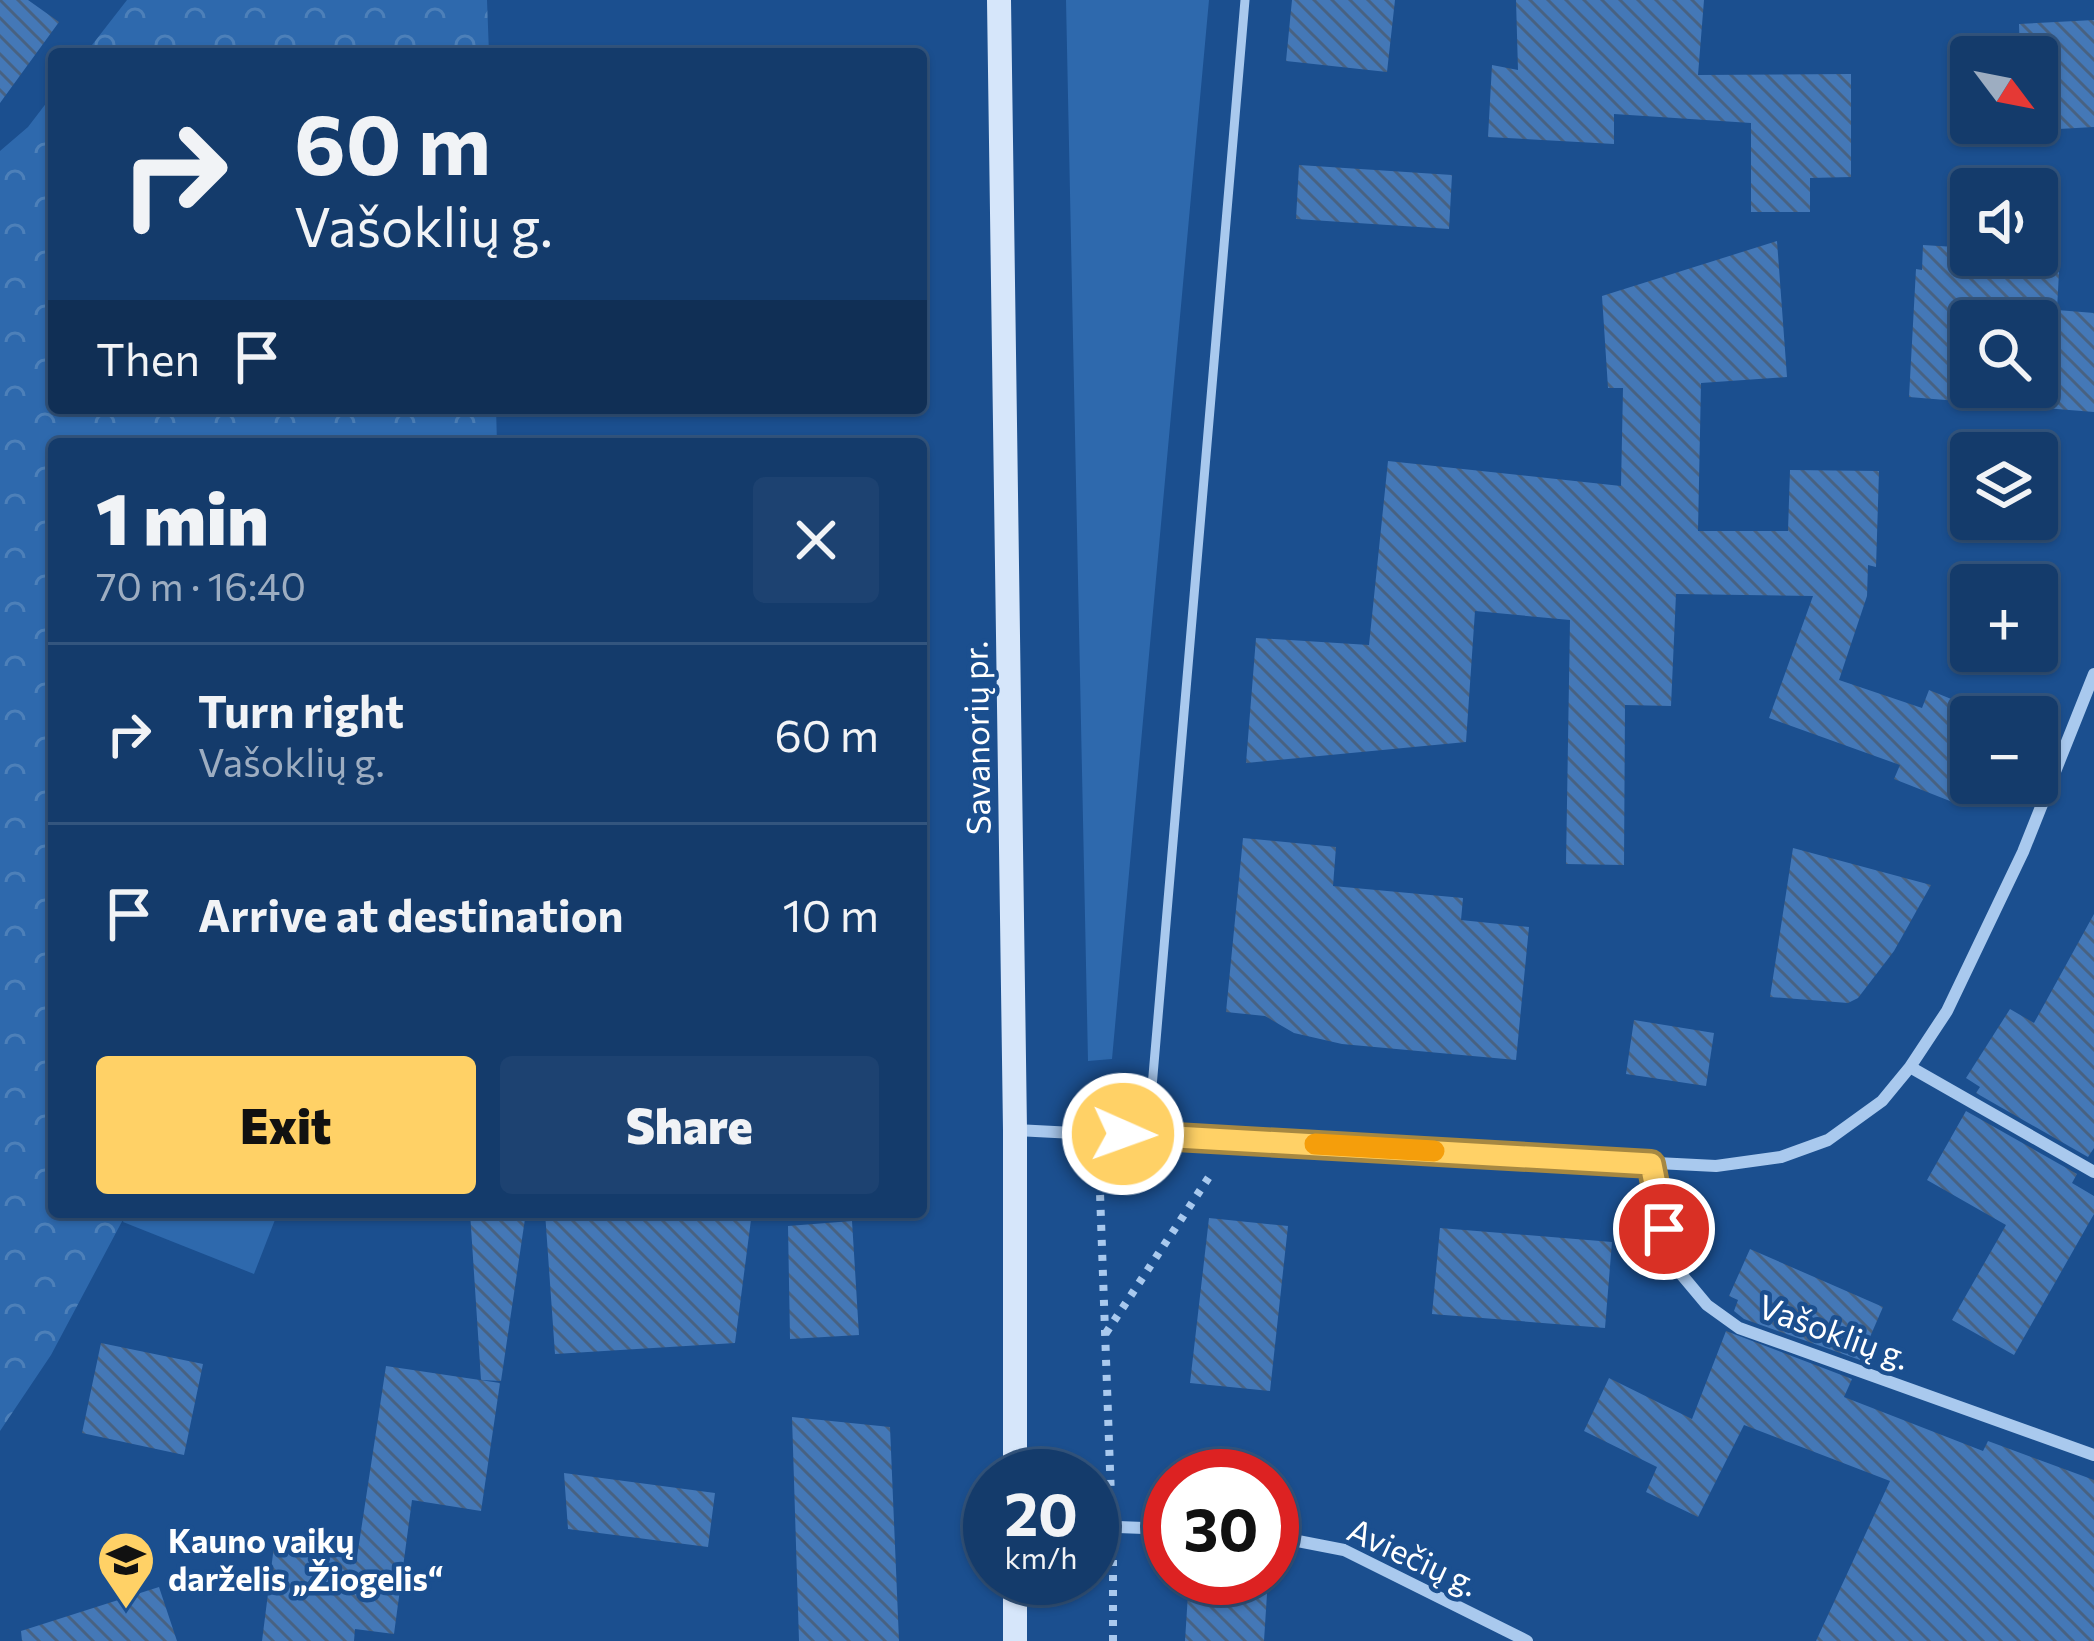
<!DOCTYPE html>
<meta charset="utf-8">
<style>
:root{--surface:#143b6b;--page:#1d4271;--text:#f1f3f6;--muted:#9dadc1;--line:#33557e;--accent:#ffd166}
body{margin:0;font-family:Commissioner,sans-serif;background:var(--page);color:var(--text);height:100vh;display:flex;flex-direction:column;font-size:45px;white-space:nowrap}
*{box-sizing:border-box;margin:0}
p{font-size:39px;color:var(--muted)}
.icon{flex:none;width:66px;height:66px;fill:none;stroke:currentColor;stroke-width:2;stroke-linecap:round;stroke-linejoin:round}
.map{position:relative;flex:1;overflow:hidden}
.panel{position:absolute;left:48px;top:438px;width:879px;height:780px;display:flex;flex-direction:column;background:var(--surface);border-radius:12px;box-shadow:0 3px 9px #0004,0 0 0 3px var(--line)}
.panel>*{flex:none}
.guide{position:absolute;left:48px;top:48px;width:879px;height:366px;border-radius:12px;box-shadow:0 3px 9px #0004,0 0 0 3px var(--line);background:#143b6b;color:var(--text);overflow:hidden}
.needle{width:78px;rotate:122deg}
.tools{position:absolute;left:1950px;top:36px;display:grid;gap:24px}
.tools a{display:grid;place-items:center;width:108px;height:108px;border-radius:12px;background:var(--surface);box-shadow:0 3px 9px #0004,0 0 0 3px var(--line);font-size:60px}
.speed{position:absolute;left:963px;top:1449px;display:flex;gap:24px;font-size:60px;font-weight:700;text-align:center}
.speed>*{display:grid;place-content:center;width:156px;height:156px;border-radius:50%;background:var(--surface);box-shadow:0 3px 9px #0004,0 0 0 3px var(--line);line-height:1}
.speed small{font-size:30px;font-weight:400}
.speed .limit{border:18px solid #d22;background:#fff;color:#111}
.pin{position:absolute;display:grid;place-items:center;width:102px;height:102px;color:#fff;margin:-51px;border:6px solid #fff;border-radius:50%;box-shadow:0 3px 12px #0007}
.me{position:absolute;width:132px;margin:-66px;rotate:92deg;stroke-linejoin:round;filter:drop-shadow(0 0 9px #0008)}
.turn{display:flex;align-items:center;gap:42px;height:252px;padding:0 48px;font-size:54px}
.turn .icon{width:156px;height:156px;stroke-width:2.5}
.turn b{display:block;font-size:84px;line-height:102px}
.then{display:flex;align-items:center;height:114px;padding:0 48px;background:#0003;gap:24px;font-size:45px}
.round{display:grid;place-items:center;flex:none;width:126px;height:126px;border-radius:12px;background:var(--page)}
.overview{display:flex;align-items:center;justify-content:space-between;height:204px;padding:0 48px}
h1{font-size:72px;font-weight:800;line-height:90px}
.button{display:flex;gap:24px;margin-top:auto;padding:24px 48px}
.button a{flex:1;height:138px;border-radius:12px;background:var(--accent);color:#111;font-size:48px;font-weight:800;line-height:138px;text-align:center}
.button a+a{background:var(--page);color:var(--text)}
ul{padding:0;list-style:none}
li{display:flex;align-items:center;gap:36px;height:180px;padding:0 48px;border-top:3px solid var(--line)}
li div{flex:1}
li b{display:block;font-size:45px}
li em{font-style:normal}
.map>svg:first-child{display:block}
.green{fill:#2e69ad}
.forest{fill:url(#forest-crowns)}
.building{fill:url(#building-back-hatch);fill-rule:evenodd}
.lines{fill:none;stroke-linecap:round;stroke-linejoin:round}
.path{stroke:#a9c9ee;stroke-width:8;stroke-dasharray:6 9;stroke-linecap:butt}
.service{stroke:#a9c9ee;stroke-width:9}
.minor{stroke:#a9c9ee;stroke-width:12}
.secondary{stroke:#d6e6fa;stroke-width:24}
.route-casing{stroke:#a68842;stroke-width:30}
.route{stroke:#ffd166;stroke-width:21}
.slow{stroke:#f59e0b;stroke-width:21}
.labels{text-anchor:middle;stroke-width:9;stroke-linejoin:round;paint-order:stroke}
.street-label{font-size:33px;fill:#fff;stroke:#1b4f8f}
.poi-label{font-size:33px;font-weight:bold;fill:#fff;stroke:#1b4f8f;text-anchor:start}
</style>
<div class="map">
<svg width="2094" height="1641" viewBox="0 0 2094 1641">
<defs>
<pattern id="forest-crowns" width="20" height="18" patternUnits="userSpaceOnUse" patternTransform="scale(3)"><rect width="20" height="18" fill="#2e69ad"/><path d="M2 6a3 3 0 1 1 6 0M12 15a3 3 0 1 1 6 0" fill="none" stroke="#4d80b9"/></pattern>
<pattern id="building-back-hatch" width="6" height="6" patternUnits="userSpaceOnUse" patternTransform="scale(3)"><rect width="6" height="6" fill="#4478b7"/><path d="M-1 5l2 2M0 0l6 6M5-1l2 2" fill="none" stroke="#486282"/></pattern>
</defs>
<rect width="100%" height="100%" fill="#1b4f8f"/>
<path class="green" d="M 1066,0 L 1209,0 L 1112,1059 L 1088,1061 Z
M 127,1212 L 278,1212 L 254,1274 L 123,1222 Z"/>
<path class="forest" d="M 127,0 L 487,0 L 489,54 L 85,54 Z
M 54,93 L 54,408 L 496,408 L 497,444 L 54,444 L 54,1212 L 127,1212 L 51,1355 L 0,1431 L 0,151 L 28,127 Z"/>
<path class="building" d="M 0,0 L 28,0 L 59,22 L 0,103 Z
M 1292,0 L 1395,0 L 1387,72 L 1286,61 Z
M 1516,0 L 1704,0 L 1698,75 L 1851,74 L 1851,177 L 1810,178 L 1810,212 L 1751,212 L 1751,123 L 1614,114 L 1614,144 L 1488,137 L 1492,65 L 1518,70 Z
M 2094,20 L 2094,127 L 2024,131 L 2024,123 L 2037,123 L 2037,57 L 2020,57 L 2019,24 Z
M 1299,165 L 1452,175 L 1449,229 L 1296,219 Z
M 1777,241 L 1787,377 L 1701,383 L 1698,531 L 1788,531 L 1790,470 L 1879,471 L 1876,567 L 1868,565 L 1867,596 L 1839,680 L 1922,708 L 1929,690 L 1971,707 L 1971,762 L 1955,803 L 1894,779 L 1900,765 L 1769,718 L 1813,596 L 1676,594 L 1671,706 L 1625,705 L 1624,865 L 1566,864 L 1570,620 L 1475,611 L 1466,742 L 1246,763 L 1256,638 L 1369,645 L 1388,461 L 1621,486 L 1623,388 L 1608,388 L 1602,296 Z
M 1923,245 L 1971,248 L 1971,255 L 2060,253 L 2057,310 L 2094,313 L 2094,412 L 1909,397 L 1916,269 L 1922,270 ZM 1971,321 L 2037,321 L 2037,387 L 1971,387 Z
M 1243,838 L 1336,847 L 1333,886 L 1463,898 L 1461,920 L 1529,927 L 1516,1060 L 1342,1044 L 1294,1033 L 1265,1016 L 1226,1012 Z
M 1793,848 L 1931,885 L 1894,951 L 1858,998 L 1848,1003 L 1770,997 Z
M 2094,914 L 2094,1148 L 2088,1157 L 1976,1093 L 1980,1087 L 1966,1078 L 2010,1009 L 2034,1023 Z
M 1634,1020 L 1714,1033 L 1706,1086 L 1626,1074 Z
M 1966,1111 L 2077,1174 L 2072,1183 L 2094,1196 L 2094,1214 L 2014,1355 L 1952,1320 L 2006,1225 L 1927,1180 Z
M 470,1212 L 526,1212 L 501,1381 L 481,1380 Z
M 545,1212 L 752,1212 L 735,1343 L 555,1354 Z
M 1209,1218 L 1288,1226 L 1270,1391 L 1190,1383 Z
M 852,1221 L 859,1335 L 790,1339 L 788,1226 Z
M 1440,1228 L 1612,1242 L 1605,1328 L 1432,1314 Z
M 1750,1249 L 1883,1307 L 1860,1360 L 1744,1319 L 1734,1311 L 1738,1300 L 1729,1296 Z
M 1726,1331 L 1852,1379 L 1844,1397 L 1983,1451 L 1988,1441 L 2094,1480 L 2094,1641 L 1816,1641 L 1890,1481 L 1744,1425 L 1698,1517 L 1646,1492 L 1657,1467 L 1584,1431 L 1609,1378 L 1692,1419 Z
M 101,1343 L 203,1364 L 184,1455 L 82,1433 Z
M 386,1366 L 500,1383 L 481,1511 L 412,1500 L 394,1634 L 355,1629 L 354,1641 L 262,1641 L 274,1546 L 357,1557 Z
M 792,1417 L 890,1427 L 899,1641 L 799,1641 Z
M 564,1473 L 715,1493 L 708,1547 L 568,1529 Z
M 1189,1578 L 1268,1578 L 1264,1641 L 1185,1641 Z
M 159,1587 L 177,1641 L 22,1641 L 21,1631 Z"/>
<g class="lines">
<path class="path" d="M 1099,1165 L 1111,1497
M 1106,1333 L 1213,1171
M 1113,1560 L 1113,1641"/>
<path class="service" d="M 1148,1134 L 1245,0"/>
<path class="minor" d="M 1910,1067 L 2094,1172
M 1015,1130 L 1716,1166 L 1781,1157 L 1828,1140 L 1882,1101 L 1910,1067 L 1947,1011 L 2023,852 L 2094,674
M 1651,1164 L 1671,1262 L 1707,1305 L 1739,1328 L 2094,1455
M 1092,1526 L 1170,1529
M 1272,1536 L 1344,1550 L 1527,1641"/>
<path class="secondary" d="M 999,0 L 1015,1130 L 1015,1476
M 1015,1578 L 1015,1641"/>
</g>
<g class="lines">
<defs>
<path id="route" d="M 1123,1134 L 1651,1164 L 1664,1229"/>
</defs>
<use href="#route" class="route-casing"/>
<use href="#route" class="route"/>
<path class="slow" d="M 1315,1144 L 1434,1151"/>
</g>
<defs>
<symbol id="school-pin" viewBox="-11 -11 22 30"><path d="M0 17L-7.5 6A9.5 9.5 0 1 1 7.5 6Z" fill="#ffd166" stroke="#1b4f8f"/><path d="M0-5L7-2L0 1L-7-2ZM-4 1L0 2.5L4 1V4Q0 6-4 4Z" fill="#111"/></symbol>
</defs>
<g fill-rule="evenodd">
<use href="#school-pin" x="93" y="1527" width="66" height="90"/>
</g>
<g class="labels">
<g class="street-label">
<text transform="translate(977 738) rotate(-91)" y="12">Savanorių pr.</text>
<text transform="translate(1834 1332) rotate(20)" y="12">Vašoklių g.</text>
<text transform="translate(1413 1557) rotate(25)" y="12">Aviečių g.</text>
</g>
<g class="poi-label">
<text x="168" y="1553">Kauno vaikų<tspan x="168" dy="38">darželis „Žiogelis“</tspan></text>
</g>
</g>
</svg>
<div class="tools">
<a><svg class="needle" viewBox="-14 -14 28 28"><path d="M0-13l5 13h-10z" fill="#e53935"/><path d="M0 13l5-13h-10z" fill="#9dadc1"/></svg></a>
<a><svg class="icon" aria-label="sound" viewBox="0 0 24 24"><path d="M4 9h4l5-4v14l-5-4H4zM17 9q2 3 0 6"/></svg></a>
<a><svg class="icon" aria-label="search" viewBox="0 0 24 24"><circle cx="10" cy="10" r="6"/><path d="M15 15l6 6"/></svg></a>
<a><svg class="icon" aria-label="layers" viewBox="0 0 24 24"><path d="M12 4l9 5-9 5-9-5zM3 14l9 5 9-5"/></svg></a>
<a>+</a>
<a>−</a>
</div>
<div class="speed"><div>20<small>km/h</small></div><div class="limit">30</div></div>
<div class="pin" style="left:1664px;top:1229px;background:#d93025"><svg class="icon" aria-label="arrive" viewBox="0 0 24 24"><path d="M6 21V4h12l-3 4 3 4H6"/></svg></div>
<svg class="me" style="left:1123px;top:1134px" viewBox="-20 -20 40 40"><circle r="17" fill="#ffd166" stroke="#fff" stroke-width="3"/><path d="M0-11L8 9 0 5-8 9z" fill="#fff"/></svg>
<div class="guide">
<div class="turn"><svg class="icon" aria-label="right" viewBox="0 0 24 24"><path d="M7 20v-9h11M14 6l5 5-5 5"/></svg><div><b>60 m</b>Vašoklių g.</div></div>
<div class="then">Then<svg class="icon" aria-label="arrive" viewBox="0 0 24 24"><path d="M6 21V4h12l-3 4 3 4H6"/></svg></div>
</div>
<section class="panel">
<div class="overview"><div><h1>1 min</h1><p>70 m · 16:40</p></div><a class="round"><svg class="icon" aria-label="close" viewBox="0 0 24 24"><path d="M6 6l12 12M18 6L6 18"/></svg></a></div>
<ul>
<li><svg class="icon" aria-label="right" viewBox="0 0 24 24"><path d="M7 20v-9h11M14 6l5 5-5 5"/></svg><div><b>Turn right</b><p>Vašoklių g.</p></div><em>60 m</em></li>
<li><svg class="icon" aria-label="arrive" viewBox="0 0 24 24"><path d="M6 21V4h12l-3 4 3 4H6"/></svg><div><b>Arrive at destination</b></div><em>10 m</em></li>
</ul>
<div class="button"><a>Exit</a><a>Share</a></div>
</section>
</div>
